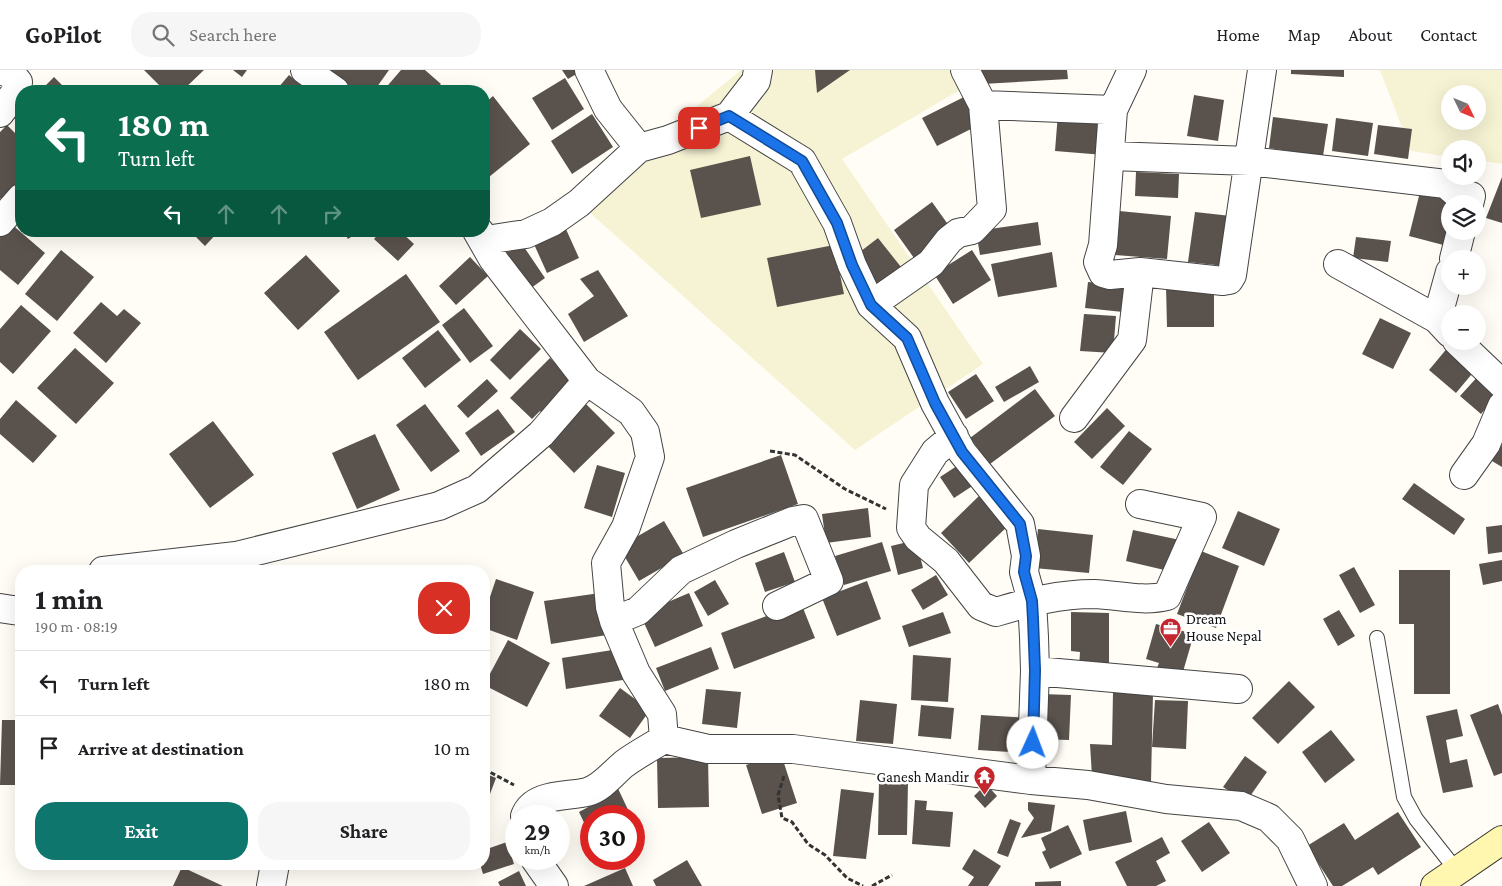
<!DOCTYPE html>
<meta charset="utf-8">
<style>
:root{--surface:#fff;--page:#f6f6f6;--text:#202124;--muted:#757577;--line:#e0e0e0;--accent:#0f766e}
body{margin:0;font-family:"Crimson Pro",serif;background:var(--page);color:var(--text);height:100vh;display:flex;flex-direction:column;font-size:19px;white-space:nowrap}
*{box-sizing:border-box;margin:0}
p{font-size:16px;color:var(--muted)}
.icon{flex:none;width:28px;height:28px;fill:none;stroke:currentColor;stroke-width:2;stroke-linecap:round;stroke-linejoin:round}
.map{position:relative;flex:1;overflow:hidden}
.details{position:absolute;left:15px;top:495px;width:475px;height:305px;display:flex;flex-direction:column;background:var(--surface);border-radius:20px;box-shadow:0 5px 20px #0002}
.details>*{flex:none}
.guide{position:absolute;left:15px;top:15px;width:475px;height:152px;border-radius:20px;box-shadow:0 5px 20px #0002;background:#0b6e4f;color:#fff;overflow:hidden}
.needle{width:32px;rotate:133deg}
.buttons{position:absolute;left:1441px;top:15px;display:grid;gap:10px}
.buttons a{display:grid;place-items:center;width:45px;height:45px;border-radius:50%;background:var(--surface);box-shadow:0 5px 20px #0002;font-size:25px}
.speed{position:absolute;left:505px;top:735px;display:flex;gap:10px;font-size:25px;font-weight:700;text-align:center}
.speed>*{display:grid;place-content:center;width:65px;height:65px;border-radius:50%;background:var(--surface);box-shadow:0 5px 20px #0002;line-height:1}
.speed small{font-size:12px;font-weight:400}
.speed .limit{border:8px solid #d22;background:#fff;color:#111}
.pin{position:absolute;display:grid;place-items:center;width:42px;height:42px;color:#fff;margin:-21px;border-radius:10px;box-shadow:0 2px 8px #0006}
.me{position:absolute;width:55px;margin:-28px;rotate:2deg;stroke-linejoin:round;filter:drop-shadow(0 0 4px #0008)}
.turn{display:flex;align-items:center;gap:18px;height:105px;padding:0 20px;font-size:22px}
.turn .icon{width:65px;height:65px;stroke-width:2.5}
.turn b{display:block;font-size:35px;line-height:42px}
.lanes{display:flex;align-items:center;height:48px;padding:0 20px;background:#0003;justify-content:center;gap:25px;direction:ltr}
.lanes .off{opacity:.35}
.round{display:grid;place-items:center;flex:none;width:52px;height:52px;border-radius:20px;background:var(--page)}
.summary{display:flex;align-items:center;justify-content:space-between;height:85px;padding:0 20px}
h1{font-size:30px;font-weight:700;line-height:38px}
.button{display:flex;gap:10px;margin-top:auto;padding:10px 20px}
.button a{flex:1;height:58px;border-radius:20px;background:var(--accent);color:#fff;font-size:20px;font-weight:700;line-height:58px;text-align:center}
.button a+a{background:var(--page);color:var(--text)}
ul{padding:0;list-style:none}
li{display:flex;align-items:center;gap:15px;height:65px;padding:0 20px;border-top:1px solid var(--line)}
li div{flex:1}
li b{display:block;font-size:19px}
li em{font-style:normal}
header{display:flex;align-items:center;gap:30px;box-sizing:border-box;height:70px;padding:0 25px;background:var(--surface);border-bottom:1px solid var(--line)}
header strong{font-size:24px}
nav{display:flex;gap:28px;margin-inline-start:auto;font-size:18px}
.search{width:350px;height:45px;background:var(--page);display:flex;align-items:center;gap:12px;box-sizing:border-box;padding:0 18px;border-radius:20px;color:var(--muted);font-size:19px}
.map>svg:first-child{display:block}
.farmland{fill:#f6f3d4;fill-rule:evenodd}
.building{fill:#5a524d}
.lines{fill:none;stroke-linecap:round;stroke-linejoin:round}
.lane-casing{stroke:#444;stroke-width:16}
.street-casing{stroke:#444;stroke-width:30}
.secondary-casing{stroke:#333;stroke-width:30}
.path{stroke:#333;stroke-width:3;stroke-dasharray:5 2.5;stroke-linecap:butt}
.lane{stroke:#fff;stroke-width:14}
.street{stroke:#fff;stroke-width:28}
.secondary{stroke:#fff6b0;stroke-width:28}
.route-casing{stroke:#114b97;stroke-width:12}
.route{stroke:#1a73e8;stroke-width:9}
.labels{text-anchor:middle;stroke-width:5;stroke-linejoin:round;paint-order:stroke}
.poi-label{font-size:15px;fill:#111;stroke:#fff;text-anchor:start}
</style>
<header>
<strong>GoPilot</strong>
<div class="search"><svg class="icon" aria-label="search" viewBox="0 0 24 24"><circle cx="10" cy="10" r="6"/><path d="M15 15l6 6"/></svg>Search here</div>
<nav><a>Home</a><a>Map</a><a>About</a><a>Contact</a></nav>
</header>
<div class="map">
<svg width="1502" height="816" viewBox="0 0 1502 816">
<rect width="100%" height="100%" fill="#fffdf5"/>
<path class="farmland" d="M 741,0 L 994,0 L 842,89 L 983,294 L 855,380 L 579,133 Z
M 1380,0 L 1502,0 L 1502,94 L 1478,90 L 1478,79 L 1450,79 L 1450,87 L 1411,81 ZM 1450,24 L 1478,24 L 1478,51 L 1450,51 Z"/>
<path class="building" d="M 144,0 L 204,0 L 182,21 L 165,21 Z
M 233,0 L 247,0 L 242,7 Z
M 314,0 L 389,0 L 374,21 L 344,21 Z
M 401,0 L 425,0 L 441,14 L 434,21 L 383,21 Z
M 562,0 L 583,0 L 568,9 Z
M 815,0 L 850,0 L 817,23 Z
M 981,0 L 1067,0 L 1068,9 L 982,14 Z
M 1291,0 L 1344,0 L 1344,7 L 1291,4 Z
M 289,5 L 308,21 L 316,13 L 326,21 L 283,21 L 278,18 Z
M 54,7 L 68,21 L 40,21 Z
M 565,8 L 584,39 L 552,60 L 532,28 Z
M 1194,25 L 1224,30 L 1218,71 L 1187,66 Z
M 493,26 L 530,74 L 484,111 L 484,34 Z
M 966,26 L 981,54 L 937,76 L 922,48 Z
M 21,40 L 21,55 L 14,48 Z
M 1058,43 L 1107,46 L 1104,85 L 1055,81 Z
M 592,44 L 613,77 L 572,104 L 551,71 Z
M 1273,47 L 1328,54 L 1323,86 L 1269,78 Z
M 1336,48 L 1373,53 L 1368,86 L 1332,81 Z
M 7,55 L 21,69 L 21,111 L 3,131 L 0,128 L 0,62 Z
M 1378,55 L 1412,59 L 1408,89 L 1374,84 Z
M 750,86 L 761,135 L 701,148 L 690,100 Z
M 1136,102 L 1179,104 L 1178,128 L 1135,126 Z
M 1502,107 L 1502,153 L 1486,148 Z
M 1420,122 L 1462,132 L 1450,134 L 1451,177 L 1409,166 Z
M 932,132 L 952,160 L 914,188 L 894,160 Z
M 1119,141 L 1171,146 L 1167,189 L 1115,185 Z
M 1195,142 L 1231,146 L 1225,196 L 1188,192 Z
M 9,152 L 45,183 L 18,215 L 0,200 L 0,162 Z
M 1038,152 L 1041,175 L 980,185 L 976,161 Z
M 565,157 L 579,188 L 547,203 L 533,172 Z
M 190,161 L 219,161 L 205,176 Z
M 343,161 L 360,161 L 348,169 Z
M 381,161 L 400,161 L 414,174 L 398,191 L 374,169 Z
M 1356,167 L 1391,171 L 1388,192 L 1353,188 Z
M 878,168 L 901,197 L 874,218 L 852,188 Z
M 834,175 L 844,224 L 777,237 L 767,188 Z
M 524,177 L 545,208 L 520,226 L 493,186 Z
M 61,180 L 94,207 L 57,251 L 25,224 Z
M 972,180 L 991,210 L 953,234 L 934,204 Z
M 1052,182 L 1057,217 L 998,227 L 991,194 Z
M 306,185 L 340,221 L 298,260 L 264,223 Z
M 470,187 L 488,206 L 456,235 L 439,216 Z
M 598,200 L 628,246 L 584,272 L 568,244 L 594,226 L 580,209 Z
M 406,204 L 440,252 L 358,310 L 324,262 Z
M 1088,212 L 1126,216 L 1123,242 L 1085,238 Z
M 1214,215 L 1214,257 L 1167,257 L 1166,216 Z
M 101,232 L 117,246 L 124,239 L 141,253 L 106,293 L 73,263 Z
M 21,235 L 51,261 L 13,304 L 0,292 L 0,259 Z
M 464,238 L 493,276 L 470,293 L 442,255 Z
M 1084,244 L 1116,246 L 1113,283 L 1080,281 Z
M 1380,248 L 1411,263 L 1393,299 L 1362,284 Z
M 520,259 L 541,279 L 510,310 L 490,290 Z
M 438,260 L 461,290 L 425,318 L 402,288 Z
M 1449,276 L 1476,299 L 1456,323 L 1429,300 Z
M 75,278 L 114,313 L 76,354 L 37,318 Z
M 550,288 L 571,309 L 553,328 L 556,331 L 543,344 L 540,341 L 532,349 L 510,328 Z
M 1030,296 L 1039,312 L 1004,332 L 995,317 Z
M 976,304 L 994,331 L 966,349 L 948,322 Z
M 1480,304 L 1500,321 L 1481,344 L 1460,326 Z
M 487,309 L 498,321 L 468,348 L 457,336 Z
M 1035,319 L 1055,346 L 990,394 L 970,368 Z
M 16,330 L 57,366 L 33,393 L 0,364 L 0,349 Z
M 585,333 L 615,363 L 574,403 L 545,373 Z
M 425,334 L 460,381 L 431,402 L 396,355 Z
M 1107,338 L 1125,356 L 1092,389 L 1074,372 Z
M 498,339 L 515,362 L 481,386 L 465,363 Z
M 213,351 L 254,405 L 210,438 L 169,384 Z
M 1129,361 L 1152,379 L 1123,415 L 1100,397 Z
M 375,364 L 400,420 L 357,439 L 332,383 Z
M 1502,375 L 1502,397 L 1492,391 Z
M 781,385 L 798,434 L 703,467 L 686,418 Z
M 963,392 L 977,413 L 954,428 L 940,407 Z
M 597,395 L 625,403 L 612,447 L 584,438 Z
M 1414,413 L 1465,449 L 1454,465 L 1402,429 Z
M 980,425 L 1009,455 L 969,493 L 941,463 Z
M 868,438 L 871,467 L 826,473 L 822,444 Z
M 1238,441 L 1280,459 L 1264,496 L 1222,478 Z
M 664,451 L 684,485 L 639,511 L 619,477 Z
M 1502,455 L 1502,482 L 1488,484 L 1486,457 Z
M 1038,459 L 1093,465 L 1089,503 L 1034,498 Z
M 1133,460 L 1180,470 L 1173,502 L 1126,491 Z
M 916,470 L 923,498 L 898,505 L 891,476 Z
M 882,472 L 891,501 L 844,515 L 835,486 Z
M 1201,481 L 1239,496 L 1216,558 L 1177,544 Z
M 784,482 L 795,512 L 765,522 L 755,493 Z
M 1502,490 L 1502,511 L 1483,515 L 1479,494 Z
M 1354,497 L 1375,535 L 1360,543 L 1339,505 Z
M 1399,500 L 1450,500 L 1450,624 L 1414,624 L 1414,554 L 1399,554 Z
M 936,505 L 948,525 L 923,540 L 911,520 Z
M 496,509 L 534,522 L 517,570 L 484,558 L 484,545 Z
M 715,510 L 729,534 L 708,546 L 694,522 Z
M 867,511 L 881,549 L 837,566 L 822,528 Z
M 607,522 L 613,564 L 551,574 L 544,531 Z
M 689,523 L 703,556 L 655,577 L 640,544 Z
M 801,533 L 815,568 L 734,599 L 721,563 Z
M 1339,540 L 1355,566 L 1338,576 L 1323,549 Z
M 943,542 L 951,563 L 909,577 L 902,556 Z
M 1071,542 L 1109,543 L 1109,598 L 1079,598 L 1080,582 L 1071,581 Z
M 1156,554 L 1194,564 L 1182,605 L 1157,598 L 1159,593 L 1146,589 Z
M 508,570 L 550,593 L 527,637 L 484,615 Z
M 711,577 L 719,599 L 665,621 L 656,598 Z
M 625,578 L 629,609 L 566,619 L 562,588 Z
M 913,585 L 951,588 L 948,632 L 911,630 Z
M 1289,611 L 1315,637 L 1278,674 L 1252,648 Z
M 620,618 L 650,640 L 630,668 L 599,646 Z
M 706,619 L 741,622 L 737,658 L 702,654 Z
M 1113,622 L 1153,623 L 1151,712 L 1092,706 L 1090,674 L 1112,675 Z
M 1041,624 L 1071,625 L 1069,670 L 1039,669 Z
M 860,630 L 897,634 L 893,674 L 856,671 Z
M 1155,630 L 1188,631 L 1186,679 L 1152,677 Z
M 1498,634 L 1502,645 L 1502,703 L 1494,706 L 1470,645 Z
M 921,635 L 954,638 L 951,669 L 918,666 Z
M 1457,639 L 1463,666 L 1446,670 L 1450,693 L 1467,689 L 1473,717 L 1443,723 L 1426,646 Z
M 981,645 L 1030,648 L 1027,683 L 978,680 Z
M 2,650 L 21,650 L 21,715 L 0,715 Z
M 1331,660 L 1355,690 L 1325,713 L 1302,682 Z
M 781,684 L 797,733 L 762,744 L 746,695 Z
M 1245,686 L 1267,702 L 1246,732 L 1223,717 Z
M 708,687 L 709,737 L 658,738 L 657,688 Z
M 484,703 L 496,708 L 484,740 Z
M 614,710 L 630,744 L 624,746 L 591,746 L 591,762 L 589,763 L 579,742 L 605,728 Z
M 879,710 L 908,711 L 907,765 L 878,765 Z
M 986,714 L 997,726 L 985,738 L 974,726 Z
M 841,719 L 874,723 L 866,789 L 833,786 Z
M 19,722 L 21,722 L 21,760 L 16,760 Z
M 915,730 L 927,731 L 926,740 L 953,742 L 950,777 L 912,774 Z
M 1028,732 L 1055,735 L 1051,761 L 1021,768 L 1034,748 L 1028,740 Z
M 1126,741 L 1132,772 L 1089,781 L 1083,750 Z
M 1398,742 L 1421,777 L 1378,805 L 1373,797 L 1342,816 L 1333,816 L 1307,776 L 1344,753 L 1355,770 Z
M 1010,749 L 1021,753 L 1008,787 L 997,783 Z
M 1209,752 L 1230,783 L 1202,802 L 1181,771 Z
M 1068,755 L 1082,784 L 1050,799 L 1042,782 L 1046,780 L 1041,768 Z
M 1162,767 L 1170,783 L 1156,791 L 1166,811 L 1156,816 L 1127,816 L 1115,792 Z
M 507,772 L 514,794 L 483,804 L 480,794 L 484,794 L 484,780 Z
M 974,779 L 1001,796 L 988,816 L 968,816 L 974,807 L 962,799 Z
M 687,790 L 702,816 L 656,816 L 653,810 Z
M 182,797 L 223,816 L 173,816 Z
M 625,798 L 633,816 L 584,816 Z
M 519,801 L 526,816 L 500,816 L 498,812 Z
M 1061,811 L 1061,816 L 1035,816 L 1035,812 Z"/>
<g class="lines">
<defs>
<path id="lane" d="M 1377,568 L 1404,727 L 1416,749 L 1457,801"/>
<path id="street" d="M 305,0 L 335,21
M 589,0 L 608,39 L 639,78
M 758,0 L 756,11 L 729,46 L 802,91 L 837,153 L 852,195 L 871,235 L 907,268 L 935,333 L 962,382 L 1020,454 L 1026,486 L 1024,502 L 1032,531 L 1034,567 L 1035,601 L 1031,710
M 1132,0 L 1113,40 L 1103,175 L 1098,192 L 1103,203 L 1110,205 L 1140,202 L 1223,211 L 1229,210 L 1232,205 L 1262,0
M 983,35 L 1113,40
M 0,43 L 17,20 L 18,12 L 12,5 L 2,0
M 1111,86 L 1249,91 L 1446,114 L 1455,122 L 1471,126 L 1469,134
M 0,152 L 21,128
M 477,161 L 493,189 L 587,311 L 631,342 L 645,362 L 650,387 L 626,457 L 606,493 L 610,537 L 614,551 L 636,603 L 662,644 L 664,669 L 708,679 L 793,679 L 1031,710 L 1088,715 L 1166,729 L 1241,736 L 1269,748 L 1290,769 L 1313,816
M 479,161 L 486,170 L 526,164 L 552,152 L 579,133 L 639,78 L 668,70 L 729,46
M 1454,189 L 1461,161
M 1338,194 L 1437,249 L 1450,263
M 871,235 L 931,193 L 949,170 L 958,163 L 972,160 L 992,139 L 983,35 L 965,0
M 1437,249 L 1450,202
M 1457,271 L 1502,314
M 1074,348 L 1132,270 L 1140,202
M 954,366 L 935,382 L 914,415 L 911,458 L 918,468 L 946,491 L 981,536 L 996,542 C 1029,532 1059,524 1094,524 C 1119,525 1143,532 1167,526 L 1202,447 L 1140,434
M 1464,405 L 1486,374 L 1502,336
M 103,501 L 236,486 L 439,436 L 477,419 L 541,364 L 587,311
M 0,538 L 19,541 L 21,539
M 614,551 L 638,541 L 681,500 L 736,474 L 793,451 L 804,449 L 829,511 L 777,536
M 1035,601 L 1238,619
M 525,746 C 534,723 566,727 587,722 C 602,718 613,703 624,694 C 636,685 651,677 664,669
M 535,789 L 554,816
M 271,816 L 275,794"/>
<path id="secondary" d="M 1435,816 L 1502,770"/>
</defs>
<use href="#lane" class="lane-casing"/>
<use href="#street" class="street-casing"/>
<use href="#secondary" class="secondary-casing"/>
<path class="path" d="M 770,381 L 795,385 L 845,419 L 886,439
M 484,699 L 514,715
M 784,706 L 778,725 L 782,748 L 792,752 L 808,774 L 825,785 L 847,808 L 863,816
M 872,816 L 892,805"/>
<use href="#lane" class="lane"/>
<use href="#street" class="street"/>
<use href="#secondary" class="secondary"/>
</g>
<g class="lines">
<defs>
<path id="route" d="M 699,58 L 729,46 L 802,91 L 837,153 L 852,195 L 871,235 L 907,268 L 935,333 L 962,382 L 1020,454 L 1026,486 L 1024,502 L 1032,531 L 1033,549 L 1035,600 L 1033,673"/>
</defs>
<use href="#route" class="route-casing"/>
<use href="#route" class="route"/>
</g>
<defs>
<symbol id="office-pin" viewBox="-11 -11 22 30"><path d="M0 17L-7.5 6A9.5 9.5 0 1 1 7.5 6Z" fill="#c4262e" stroke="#fff"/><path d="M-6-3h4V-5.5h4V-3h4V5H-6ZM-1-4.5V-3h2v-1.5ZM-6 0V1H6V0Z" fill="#fff"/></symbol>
<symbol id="temple-pin" viewBox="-11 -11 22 30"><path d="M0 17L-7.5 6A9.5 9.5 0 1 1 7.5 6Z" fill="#c4262e" stroke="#fff"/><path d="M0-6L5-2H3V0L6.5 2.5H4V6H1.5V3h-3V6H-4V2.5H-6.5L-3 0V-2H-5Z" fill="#fff"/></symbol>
</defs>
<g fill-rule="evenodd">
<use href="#office-pin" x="1158" y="546" width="25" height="34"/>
<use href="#temple-pin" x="972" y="694" width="25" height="34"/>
</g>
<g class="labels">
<g class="poi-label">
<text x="1186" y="554">Dream<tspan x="1186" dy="17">House Nepal</tspan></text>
<text x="969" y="712" text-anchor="end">Ganesh Mandir</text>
</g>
</g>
</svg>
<div class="buttons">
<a><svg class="needle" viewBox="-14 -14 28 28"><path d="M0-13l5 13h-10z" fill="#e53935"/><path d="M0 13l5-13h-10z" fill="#757577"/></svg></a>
<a><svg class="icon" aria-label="sound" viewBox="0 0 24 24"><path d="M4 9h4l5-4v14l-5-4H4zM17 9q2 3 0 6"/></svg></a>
<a><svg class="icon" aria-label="layers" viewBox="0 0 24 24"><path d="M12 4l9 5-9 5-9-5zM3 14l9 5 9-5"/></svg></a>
<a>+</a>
<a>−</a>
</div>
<div class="speed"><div>29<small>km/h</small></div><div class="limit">30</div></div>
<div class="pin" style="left:699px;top:58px;background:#d93025"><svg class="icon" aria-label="arrive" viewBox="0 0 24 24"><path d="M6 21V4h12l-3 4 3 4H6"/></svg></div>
<svg class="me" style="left:1033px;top:673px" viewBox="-20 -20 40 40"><circle r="19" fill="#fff"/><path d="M0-13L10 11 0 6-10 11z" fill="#1a73e8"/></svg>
<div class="guide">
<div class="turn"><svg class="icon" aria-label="left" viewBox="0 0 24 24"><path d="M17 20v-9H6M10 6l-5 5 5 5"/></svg><div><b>180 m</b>Turn left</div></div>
<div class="lanes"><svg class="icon" aria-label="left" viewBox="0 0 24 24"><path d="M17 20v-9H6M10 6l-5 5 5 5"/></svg><svg class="icon off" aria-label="ahead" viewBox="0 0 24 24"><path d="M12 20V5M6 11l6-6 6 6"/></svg><svg class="icon off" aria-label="ahead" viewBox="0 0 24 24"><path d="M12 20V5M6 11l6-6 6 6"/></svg><svg class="icon off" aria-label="right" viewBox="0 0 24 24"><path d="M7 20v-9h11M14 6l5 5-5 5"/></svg></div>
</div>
<section class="details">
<div class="summary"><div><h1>1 min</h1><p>190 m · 08:19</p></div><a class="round" style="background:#d93025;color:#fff"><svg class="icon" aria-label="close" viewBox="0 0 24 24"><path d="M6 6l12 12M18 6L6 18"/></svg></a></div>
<ul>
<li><svg class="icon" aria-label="left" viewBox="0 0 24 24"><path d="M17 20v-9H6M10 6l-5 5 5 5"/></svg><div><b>Turn left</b></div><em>180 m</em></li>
<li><svg class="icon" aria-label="arrive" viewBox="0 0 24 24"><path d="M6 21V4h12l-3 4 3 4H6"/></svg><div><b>Arrive at destination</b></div><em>10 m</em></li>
</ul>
<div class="button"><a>Exit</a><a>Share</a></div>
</section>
</div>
